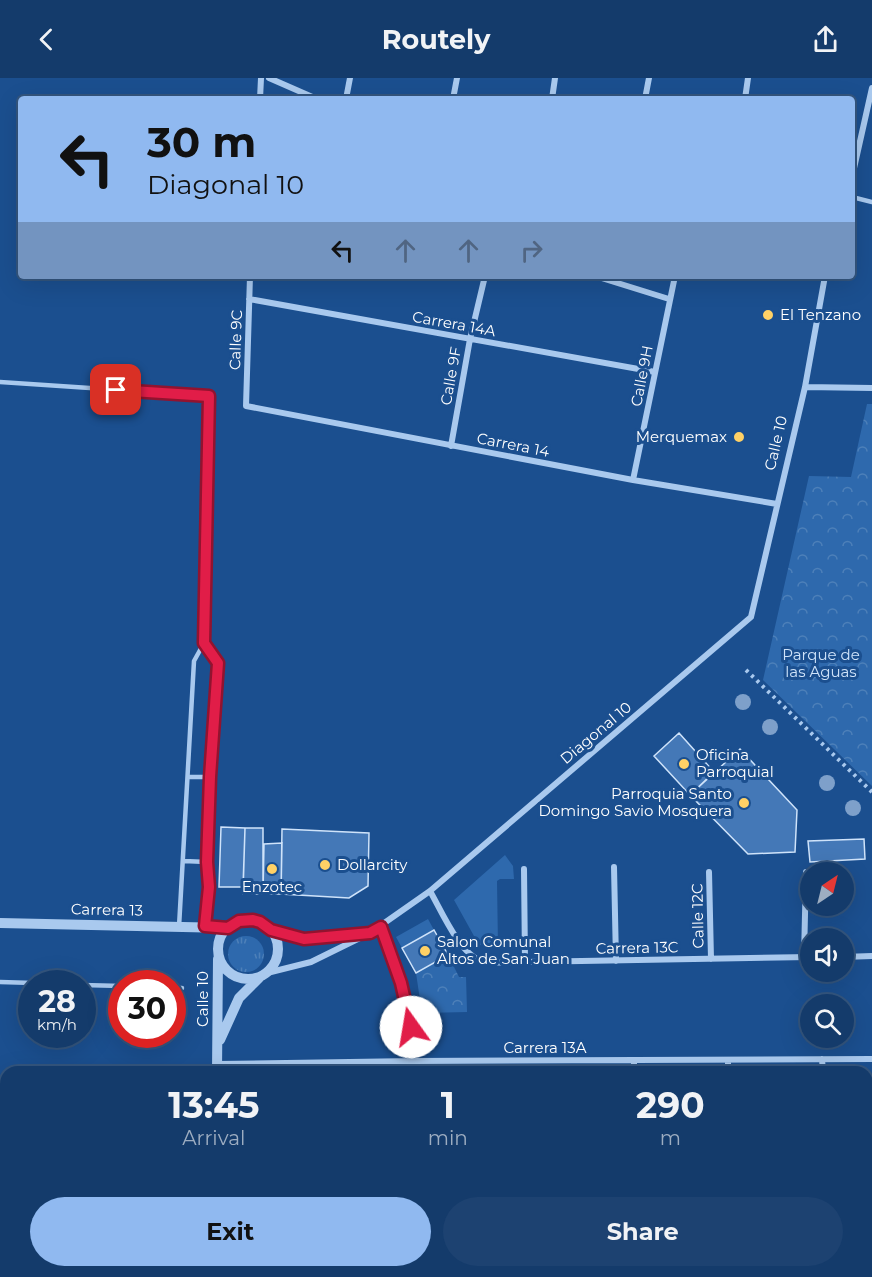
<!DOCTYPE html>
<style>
:root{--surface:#143b6b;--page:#1d4271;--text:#f1f3f6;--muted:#9dadc1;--line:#33557e;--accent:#90b9f0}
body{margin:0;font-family:Montserrat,sans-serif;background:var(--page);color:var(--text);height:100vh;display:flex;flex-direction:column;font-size:22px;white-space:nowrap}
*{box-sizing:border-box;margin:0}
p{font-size:20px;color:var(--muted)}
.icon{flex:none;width:33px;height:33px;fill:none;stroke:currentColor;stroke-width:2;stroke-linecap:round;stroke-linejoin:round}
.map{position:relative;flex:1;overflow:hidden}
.sheet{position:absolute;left:0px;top:988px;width:873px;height:212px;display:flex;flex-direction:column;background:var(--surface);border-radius:18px 18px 0 0;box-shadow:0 6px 24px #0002,0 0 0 2px var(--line)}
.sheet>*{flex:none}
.hud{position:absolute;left:18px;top:18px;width:837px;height:183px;border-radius:6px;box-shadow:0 6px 24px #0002,0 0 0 2px var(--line);background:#90b9f0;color:#111;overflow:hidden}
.needle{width:39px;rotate:35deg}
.controls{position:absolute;left:800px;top:784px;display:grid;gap:12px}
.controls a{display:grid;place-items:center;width:54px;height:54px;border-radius:50%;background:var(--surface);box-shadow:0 6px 24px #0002,0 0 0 2px var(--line);font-size:30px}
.speed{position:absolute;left:18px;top:892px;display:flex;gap:12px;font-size:30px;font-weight:700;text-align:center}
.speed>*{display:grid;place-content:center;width:78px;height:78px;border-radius:50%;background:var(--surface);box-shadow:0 6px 24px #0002,0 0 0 2px var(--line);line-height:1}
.speed small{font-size:15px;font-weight:400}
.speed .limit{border:9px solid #d22;background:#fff;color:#111}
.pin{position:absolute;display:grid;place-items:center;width:51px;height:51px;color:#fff;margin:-26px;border-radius:12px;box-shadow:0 3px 9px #0006}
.me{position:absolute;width:66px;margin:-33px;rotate:347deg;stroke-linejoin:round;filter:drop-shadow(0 0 4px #0008)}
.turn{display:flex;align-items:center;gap:21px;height:126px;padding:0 30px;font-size:27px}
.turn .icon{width:78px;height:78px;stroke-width:2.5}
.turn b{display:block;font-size:42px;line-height:51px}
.lanes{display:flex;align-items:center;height:57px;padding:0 30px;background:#0003;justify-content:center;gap:30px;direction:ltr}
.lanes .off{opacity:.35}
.eta{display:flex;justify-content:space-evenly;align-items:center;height:102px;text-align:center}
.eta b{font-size:36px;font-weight:700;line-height:42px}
.primary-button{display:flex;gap:12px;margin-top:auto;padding:12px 30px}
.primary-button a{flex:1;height:69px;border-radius:36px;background:var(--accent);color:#111;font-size:24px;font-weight:700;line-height:69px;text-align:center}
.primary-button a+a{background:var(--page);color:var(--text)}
header{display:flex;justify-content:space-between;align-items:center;height:78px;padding:0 30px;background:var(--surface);font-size:27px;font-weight:700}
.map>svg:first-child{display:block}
.grass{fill:url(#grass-tufts)}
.forest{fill:url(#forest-crowns)}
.garden{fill:#2e69ad}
.building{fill:#4478b7;stroke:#cfe3fa;stroke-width:1.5}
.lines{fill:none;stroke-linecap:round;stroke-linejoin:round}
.path{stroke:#a9c9ee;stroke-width:4;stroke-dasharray:3 4.5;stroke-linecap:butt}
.service{stroke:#a9c9ee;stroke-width:4.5}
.minor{stroke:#a9c9ee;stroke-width:6}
.tertiary{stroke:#a9c9ee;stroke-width:10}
.tree{fill:#7ea0ca}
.route-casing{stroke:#92132f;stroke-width:15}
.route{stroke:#e11d48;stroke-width:10}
.poi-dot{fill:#ffd166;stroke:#1b4f8f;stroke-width:2}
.labels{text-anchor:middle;stroke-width:6;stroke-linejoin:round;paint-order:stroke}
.poi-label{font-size:15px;fill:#fff;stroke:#1b4f8f;text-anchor:start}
.street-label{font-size:15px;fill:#fff;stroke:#1b4f8f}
.park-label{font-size:15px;fill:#cfe3fa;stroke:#1b4f8f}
</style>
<header><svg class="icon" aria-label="back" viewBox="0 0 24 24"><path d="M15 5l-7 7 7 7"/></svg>Routely<svg class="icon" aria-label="share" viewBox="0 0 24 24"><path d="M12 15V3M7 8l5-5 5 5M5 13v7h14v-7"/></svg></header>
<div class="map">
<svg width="872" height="1199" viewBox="0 0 872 1199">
<defs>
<pattern id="grass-tufts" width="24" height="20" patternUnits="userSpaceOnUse" patternTransform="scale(1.5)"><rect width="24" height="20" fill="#2e69ad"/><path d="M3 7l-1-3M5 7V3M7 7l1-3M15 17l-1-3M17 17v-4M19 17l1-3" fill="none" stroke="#4d80b9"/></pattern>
<pattern id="forest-crowns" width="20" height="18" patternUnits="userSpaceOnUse" patternTransform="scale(1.5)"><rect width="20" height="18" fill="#2e69ad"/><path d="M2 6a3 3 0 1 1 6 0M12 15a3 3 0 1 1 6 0" fill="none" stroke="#4d80b9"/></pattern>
</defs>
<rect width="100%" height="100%" fill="#1b4f8f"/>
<path class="grass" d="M228 876a18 18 0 1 1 36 0a18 18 0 1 1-36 0Z"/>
<path class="forest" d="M 867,326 L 872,326 L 872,708 L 763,602 L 809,398 L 851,399 Z
M 448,877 L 459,899 L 466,899 L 467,934 L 422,935 L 416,895 Z"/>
<path class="garden" d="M 505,777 L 513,788 L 514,801 L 500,801 L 497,803 L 498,868 L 479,867 L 454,822 Z
M 428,841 L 434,852 L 402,870 L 396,859 Z"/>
<path class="building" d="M 679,655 L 714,694 L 690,717 L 654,678 Z
M 740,671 L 797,732 L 795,774 L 748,776 L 690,717 Z
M 221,749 L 245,750 L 243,809 L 219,809 Z
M 245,750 L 263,750 L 263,816 L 243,816 Z
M 282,751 L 369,755 L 368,808 L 349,820 L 281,816 Z
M 864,761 L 865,781 L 810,784 L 808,763 Z
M 282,765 L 281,816 L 263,816 L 264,766 Z
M 434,852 L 448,877 L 416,895 L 402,870 Z"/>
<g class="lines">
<path class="path" d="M 746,592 L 872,714"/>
<path class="service" d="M 852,119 L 872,124
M 0,304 L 209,318 L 204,565 L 218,585 L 210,699 L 207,784 L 209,809 L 205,848
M 188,699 L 210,699
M 184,783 L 207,784
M 179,849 L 194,583 L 204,565
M 0,904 L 67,906
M 82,907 L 122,908
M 172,910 L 182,910"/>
<path class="minor" d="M 269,0 L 317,21
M 260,21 L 261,0
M 346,21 L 350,0
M 453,21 L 457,0
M 552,21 L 555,0
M 645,21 L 649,0
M 745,21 L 748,0
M 852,99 L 872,10
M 250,198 L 246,328 L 633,402 L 777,426
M 595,198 L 669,221
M 249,221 L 655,294
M 805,309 L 872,310
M 451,368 L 470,261 L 485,198
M 633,402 L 675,198
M 614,789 L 616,883
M 524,791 L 525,884
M 709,794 L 711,881
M 430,813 C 441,832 460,877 482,883 C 496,886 511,884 525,884 L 810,879
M 381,849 C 399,900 413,939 412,994
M 271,852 L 304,861 L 364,856
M 804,879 L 806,794
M 843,879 L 872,878
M 267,895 L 311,884 L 370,855 L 430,813 L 751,539 L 805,309 L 825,198
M 822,981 L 823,994
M 634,982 L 634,994
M 218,986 L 413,983 L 872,981
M 728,994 L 728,982
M 867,1081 L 872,1081
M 635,1194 L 635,1199
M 97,1199 L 98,1194
M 728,1199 L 728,1194
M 824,1199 L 824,1194"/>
<path class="tertiary" d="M218 871a30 30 0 1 1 60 0a30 30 0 1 1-60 0Z
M 0,845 L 228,850
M 220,962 L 239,920 L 259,900
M 217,994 L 218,881
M 212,1199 L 212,1194"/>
</g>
<g class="tree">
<circle cx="743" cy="624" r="8"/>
<circle cx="770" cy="649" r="8"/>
<circle cx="827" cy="705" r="8"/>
<circle cx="853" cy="730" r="8"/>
</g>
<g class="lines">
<defs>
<path id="route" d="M 116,312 L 209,318 L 204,565 L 218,585 L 210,699 L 207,784 L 209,809 L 205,848 L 228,850 L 239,843 L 253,842 L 260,844 L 271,852 L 304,861 L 370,855 L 381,849 L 401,905 L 411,949"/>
</defs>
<use href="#route" class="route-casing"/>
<use href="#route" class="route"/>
</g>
<g class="poi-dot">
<circle cx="768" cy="237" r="6"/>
<circle cx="739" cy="359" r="6"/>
<circle cx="684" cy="686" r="6"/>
<circle cx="744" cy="725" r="6"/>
<circle cx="325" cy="787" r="6"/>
<circle cx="272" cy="791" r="6"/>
<circle cx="425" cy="873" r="6"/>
</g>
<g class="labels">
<g class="poi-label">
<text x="780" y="242">El Tenzano</text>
<text x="727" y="364" text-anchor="end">Merquemax</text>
<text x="696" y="682">Oficina<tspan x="696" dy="17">Parroquial</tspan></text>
<text x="732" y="721" text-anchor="end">Parroquia Santo<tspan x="732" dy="17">Domingo Savio Mosquera</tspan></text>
<text x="337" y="792">Dollarcity</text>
<text x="272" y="814" text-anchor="middle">Enzotec</text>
<text x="437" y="869">Salon Comunal<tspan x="437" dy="17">Altos de San Juan</tspan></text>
</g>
<g class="street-label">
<text transform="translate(454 246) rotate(10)" y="5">Carrera 14A</text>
<text transform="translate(236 262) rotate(-88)" y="5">Calle 9C</text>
<text transform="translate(451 298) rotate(-80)" y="5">Calle 9F</text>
<text transform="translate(642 298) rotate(-79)" y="5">Calle 9H</text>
<text transform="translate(776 365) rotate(-77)" y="5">Calle 10</text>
<text transform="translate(513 367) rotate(11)" y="5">Carrera 14</text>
<text transform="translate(596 655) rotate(-40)" y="5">Diagonal 10</text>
<text transform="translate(107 832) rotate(1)" y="5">Carrera 13</text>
<text transform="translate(698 838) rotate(-91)" y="5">Calle 12C</text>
<text transform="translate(637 870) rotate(-1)" y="5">Carrera 13C</text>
<text transform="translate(203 921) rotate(-90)" y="5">Calle 10</text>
<text x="545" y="975">Carrera 13A</text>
</g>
<g class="park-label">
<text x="821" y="582">Parque de<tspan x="821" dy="17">las Aguas</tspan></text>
</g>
</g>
</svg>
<div class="controls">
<a><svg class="needle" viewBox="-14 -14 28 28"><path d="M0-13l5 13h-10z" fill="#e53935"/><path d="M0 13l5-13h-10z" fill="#9dadc1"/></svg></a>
<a><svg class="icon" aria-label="sound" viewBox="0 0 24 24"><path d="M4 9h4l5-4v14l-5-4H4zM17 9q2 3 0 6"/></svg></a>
<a><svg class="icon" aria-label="search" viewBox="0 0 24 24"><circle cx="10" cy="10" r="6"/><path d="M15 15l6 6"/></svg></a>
</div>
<div class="speed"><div>28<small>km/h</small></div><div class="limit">30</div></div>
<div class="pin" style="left:116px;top:312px;background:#d93025"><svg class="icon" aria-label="arrive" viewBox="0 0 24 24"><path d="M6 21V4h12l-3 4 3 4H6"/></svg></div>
<svg class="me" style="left:411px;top:949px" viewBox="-20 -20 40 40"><circle r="19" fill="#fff"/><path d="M0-13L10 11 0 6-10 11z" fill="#e11d48"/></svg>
<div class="hud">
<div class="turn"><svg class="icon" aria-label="left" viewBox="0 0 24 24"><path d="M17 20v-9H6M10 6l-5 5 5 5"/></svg><div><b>30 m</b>Diagonal 10</div></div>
<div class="lanes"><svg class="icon" aria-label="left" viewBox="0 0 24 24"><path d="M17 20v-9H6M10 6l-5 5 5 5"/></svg><svg class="icon off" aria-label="ahead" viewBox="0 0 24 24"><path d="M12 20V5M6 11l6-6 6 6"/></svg><svg class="icon off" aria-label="ahead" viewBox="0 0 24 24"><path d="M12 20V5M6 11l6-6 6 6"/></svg><svg class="icon off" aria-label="right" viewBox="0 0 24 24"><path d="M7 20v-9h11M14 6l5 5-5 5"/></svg></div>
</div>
<section class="sheet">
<div class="eta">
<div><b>13:45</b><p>Arrival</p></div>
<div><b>1</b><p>min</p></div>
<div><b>290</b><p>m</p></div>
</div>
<div class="primary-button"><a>Exit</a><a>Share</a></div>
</section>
</div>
